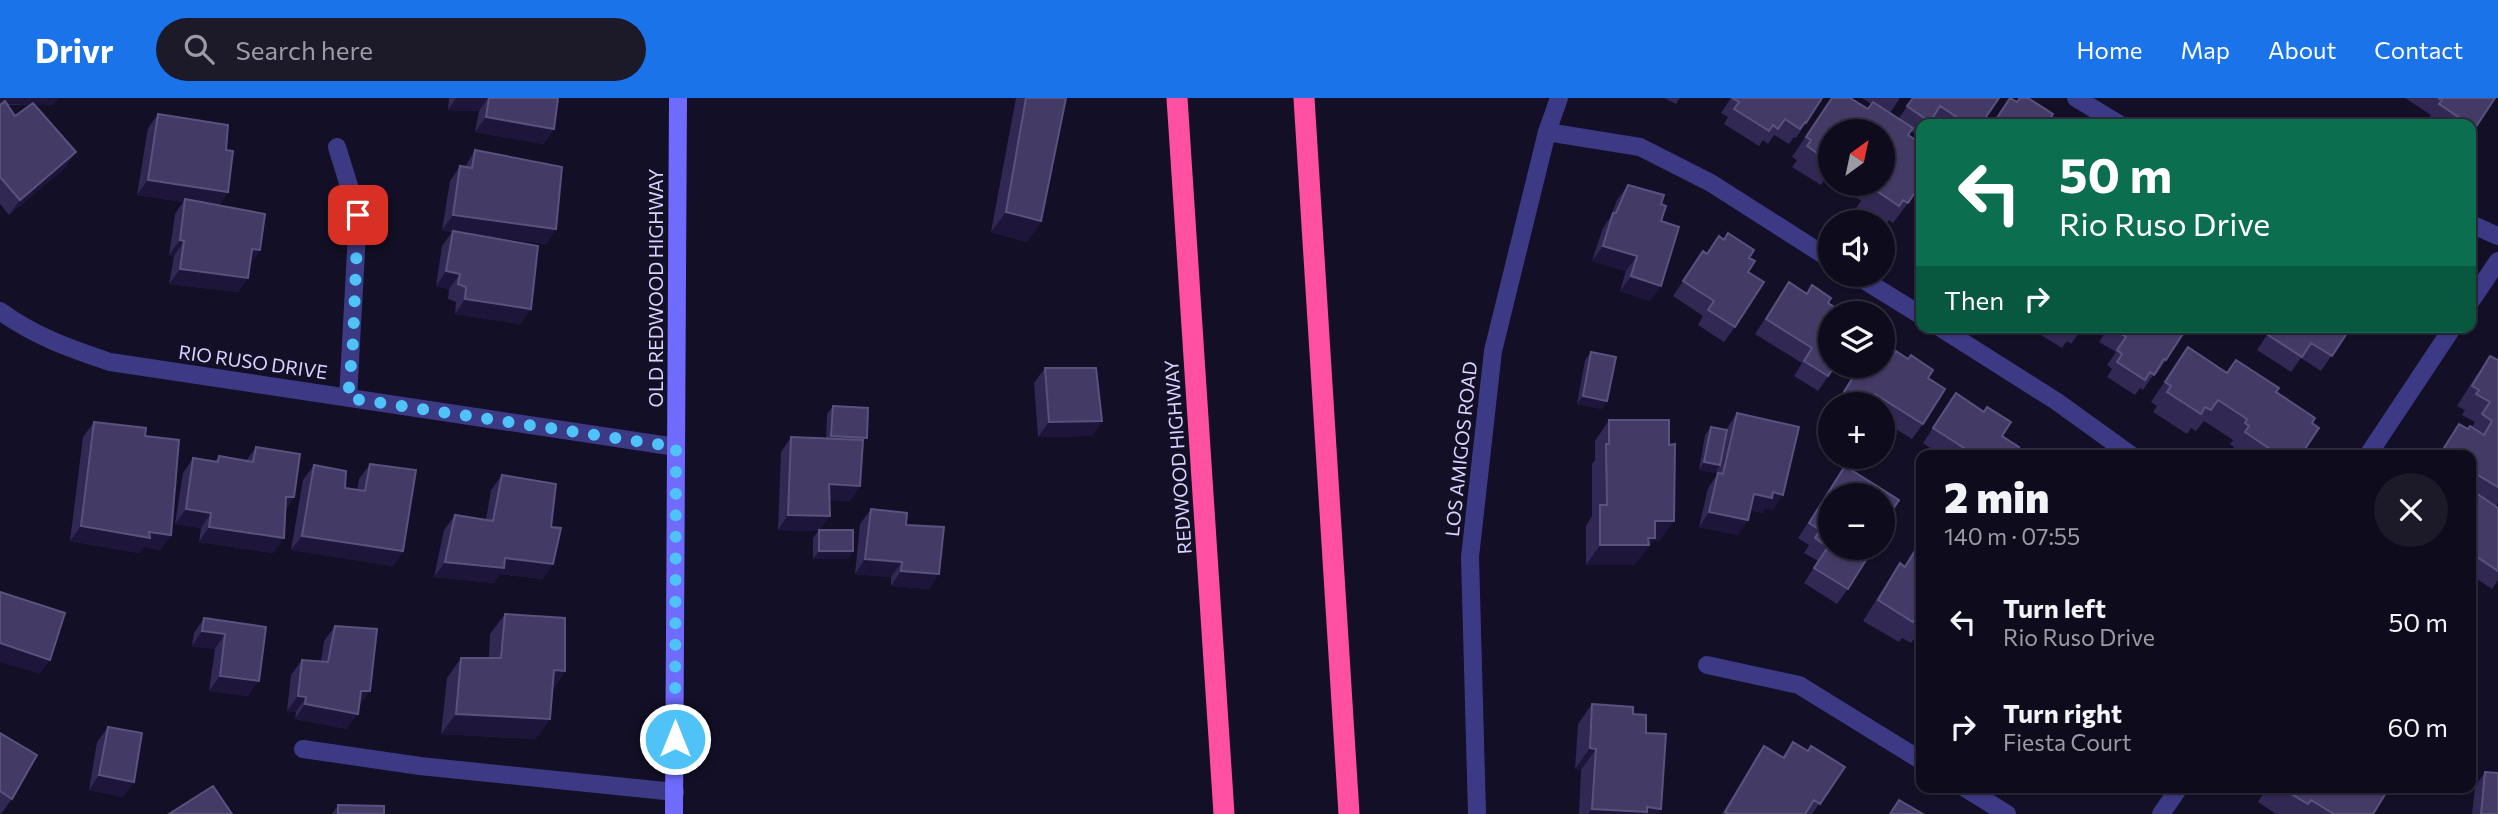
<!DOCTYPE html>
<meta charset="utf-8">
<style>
:root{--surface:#0e0b1c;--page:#1c1929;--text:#f1f3f6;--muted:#9b9ba3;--line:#2e2b3b;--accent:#1a73e8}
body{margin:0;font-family:Commissioner,sans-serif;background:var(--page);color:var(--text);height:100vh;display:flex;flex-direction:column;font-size:26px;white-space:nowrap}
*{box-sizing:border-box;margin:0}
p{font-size:23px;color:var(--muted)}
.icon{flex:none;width:38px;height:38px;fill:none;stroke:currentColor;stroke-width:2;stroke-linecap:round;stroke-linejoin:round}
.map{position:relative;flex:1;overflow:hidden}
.panel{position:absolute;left:1916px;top:352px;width:560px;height:343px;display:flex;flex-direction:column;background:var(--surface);border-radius:14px;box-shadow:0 2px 5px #0004,0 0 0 2px var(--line)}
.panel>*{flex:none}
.hud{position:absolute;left:1916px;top:21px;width:560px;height:214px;border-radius:14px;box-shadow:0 2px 5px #0004,0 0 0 2px var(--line);background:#0b6e4f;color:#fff;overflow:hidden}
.needle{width:46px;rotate:33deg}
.buttons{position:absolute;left:1818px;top:21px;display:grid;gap:14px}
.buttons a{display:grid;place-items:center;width:77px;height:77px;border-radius:50%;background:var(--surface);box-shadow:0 2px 5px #0004,0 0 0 2px var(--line);font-size:35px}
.pin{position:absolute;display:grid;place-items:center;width:60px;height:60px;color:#fff;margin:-30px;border-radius:14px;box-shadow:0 4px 10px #0006}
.me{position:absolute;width:77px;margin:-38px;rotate:0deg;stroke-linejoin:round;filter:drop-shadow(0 0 5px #0008)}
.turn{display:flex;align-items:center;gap:24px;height:147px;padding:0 28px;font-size:32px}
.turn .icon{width:91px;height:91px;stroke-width:2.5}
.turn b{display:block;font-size:49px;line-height:60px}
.then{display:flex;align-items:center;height:66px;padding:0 28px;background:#0003;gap:14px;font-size:26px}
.round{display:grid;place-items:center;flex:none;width:74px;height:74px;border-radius:37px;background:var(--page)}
.overview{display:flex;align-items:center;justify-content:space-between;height:119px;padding:0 28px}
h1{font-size:42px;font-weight:800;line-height:52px}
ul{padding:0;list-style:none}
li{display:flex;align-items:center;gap:21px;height:105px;padding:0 28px}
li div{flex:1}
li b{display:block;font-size:26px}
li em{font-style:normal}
header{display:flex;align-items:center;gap:42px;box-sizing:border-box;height:98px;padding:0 35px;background:var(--accent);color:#fff}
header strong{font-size:33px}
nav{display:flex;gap:38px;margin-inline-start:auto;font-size:24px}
.search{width:490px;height:63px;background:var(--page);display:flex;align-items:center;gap:18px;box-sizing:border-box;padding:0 24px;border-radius:38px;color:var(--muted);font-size:26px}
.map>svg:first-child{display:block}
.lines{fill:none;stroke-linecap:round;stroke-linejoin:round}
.service{stroke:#3d3a85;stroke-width:18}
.minor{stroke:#3d3a85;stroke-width:18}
.tertiary{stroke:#3d3a85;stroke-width:18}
.secondary{stroke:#6f6bff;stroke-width:18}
.motorway{stroke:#ff4fa3;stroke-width:21}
.wall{fill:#312854;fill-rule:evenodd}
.shaded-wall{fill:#1d163a}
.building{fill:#433a66;stroke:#5a527e;stroke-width:2}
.route{stroke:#4fc3f7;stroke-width:12;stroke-dasharray:0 21.6}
.labels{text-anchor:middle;stroke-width:7;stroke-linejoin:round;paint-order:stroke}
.street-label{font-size:19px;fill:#d9d4ff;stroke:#130f26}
</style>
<header>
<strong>Drivr</strong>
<div class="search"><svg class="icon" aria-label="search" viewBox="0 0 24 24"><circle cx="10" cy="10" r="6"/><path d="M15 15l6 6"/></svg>Search here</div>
<nav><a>Home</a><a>Map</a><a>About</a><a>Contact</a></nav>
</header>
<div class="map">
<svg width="2498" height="716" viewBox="0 0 2498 716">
<rect width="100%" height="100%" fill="#130f26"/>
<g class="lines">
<path class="service" d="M 303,651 L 420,668 L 675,694"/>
<path class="minor" d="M 2076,0 L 2119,26
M 1547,34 L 1640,49 L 1711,85 L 1830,161
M 337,49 L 358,117 L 348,300
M 2471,126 L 2498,138
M 1856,177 L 1922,218
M 2471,203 L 2498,163
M 0,213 C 34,238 71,251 110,264 L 676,349
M 1939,229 L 2056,303 L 2131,357
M 2368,357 L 2453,229
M 1707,567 L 1799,587 L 1922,663
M 1965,690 L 2007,716
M 2161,716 L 2179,690"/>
<path class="tertiary" d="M 1477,716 L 1470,459 L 1493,253 L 1547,34 L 1559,0"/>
<path class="secondary" d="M 674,716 L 678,0"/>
<path class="motorway" d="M 1177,0 L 1224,716
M 1304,0 L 1349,716"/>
</g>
<path class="wall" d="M 449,0 L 558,0 L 554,31 L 543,46 L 475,34 L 479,13 L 448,12 Z
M 1016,0 L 1066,0 L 1041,123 L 1027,144 L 991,134 Z
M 1664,0 L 1680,0 L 1676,6 Z
M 1731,0 L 1822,0 L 1796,40 L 1794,39 L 1789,46 L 1774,37 L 1768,46 L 1763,42 L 1759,48 L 1724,26 L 1728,19 L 1721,15 Z
M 1831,0 L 1868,11 L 1871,6 L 1862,0 L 1900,0 L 1890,15 L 1899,20 L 1913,0 L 1999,0 L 1981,26 L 1934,26 L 1930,24 L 1928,26 L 1922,26 L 1922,36 L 1920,39 L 1911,33 L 1908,37 L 1908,105 L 1893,125 L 1889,122 L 1885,128 L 1883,127 L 1883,124 L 1878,124 L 1856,110 L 1861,103 L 1857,100 L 1865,87 L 1863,86 L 1883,86 L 1883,33 L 1830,33 L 1830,82 L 1826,79 L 1821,87 L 1792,69 L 1797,62 L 1792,59 Z
M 2405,0 L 2495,0 L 2471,35 L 2471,26 L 2437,26 L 2429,21 L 2431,17 Z
M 1,6 L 53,7 L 35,7 L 66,69 L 9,117 L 0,106 L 0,7 ZM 7,6 L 30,7 L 15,18 Z
M 158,16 L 226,52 L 228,94 L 219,107 L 260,152 L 250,166 L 248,180 L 238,194 L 169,186 L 174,158 L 169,157 L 175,116 L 183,104 L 137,97 L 148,30 Z
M 475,52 L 556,131 L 546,146 L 467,135 L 531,211 L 520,226 L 455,216 L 456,204 L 448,201 L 449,191 L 436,188 L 442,148 L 452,134 L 442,132 L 450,83 L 460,68 L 465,69 Z
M 1628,87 L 1661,106 L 1661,123 L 1650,203 L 1620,193 L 1626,173 L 1592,163 L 1603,130 L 1611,118 L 1617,102 Z
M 1719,138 L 1749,160 L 1748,174 L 1735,229 L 1724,244 L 1698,227 L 1703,218 L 1673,198 L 1703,153 L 1707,155 Z
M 1789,184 L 1807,195 L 1828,205 L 1830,215 L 1835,268 L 1818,293 L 1794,278 L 1802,265 L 1755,236 Z
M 2039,229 L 2083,229 L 2071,246 L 2067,243 L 2062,250 L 2036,234 Z
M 2109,229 L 2183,229 L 2166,262 L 2156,277 L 2154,276 L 2143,292 L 2140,290 L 2135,297 L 2107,279 L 2112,271 L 2107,267 L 2116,254 L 2099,244 Z
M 2272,229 L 2351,229 L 2321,273 L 2301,260 L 2291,274 L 2257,252 Z
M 2188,249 L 2227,275 L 2276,294 L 2312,325 L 2301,357 L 2233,357 L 2230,355 L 2234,349 L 2230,346 L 2233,342 L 2204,323 L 2196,333 L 2191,330 L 2187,336 L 2153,314 L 2157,308 L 2151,304 Z
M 1591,254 L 1602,311 L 1577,306 L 1585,262 Z
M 2490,258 L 2498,262 L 2498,405 L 2496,408 L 2498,410 L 2498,482 L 2492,491 L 2471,477 L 2471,357 L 2438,357 L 2459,326 L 2468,331 L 2472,329 L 2475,324 L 2462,317 L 2465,312 L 2457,308 L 2476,278 Z
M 1887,266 L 1928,280 L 1923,326 L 1912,341 L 1883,323 L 1883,306 L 1835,306 L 1859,268 L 1883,268 Z
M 1045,270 L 1102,323 L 1091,338 L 1038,339 L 1034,285 Z
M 1956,295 L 2002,338 L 2014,357 L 1941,357 L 1923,345 Z
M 833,308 L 862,346 L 860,388 L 850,403 L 830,402 L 820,432 L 853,453 L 847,461 L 813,461 L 813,440 L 818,433 L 778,432 L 781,354 L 791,339 L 826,341 L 827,316 Z
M 1737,315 L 1773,412 L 1765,410 L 1762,415 L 1750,412 L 1738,437 L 1699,429 L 1708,390 L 1716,378 L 1717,372 L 1715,375 L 1699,372 L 1705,337 L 1711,329 L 1726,332 Z
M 1609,322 L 1660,443 L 1653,443 L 1634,467 L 1586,467 L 1586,428 L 1592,418 L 1592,366 L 1595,362 L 1595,343 Z
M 94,324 L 145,338 L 171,437 L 160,452 L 143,449 L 139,455 L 70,443 L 83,339 Z
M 256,349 L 294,399 L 286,411 L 273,455 L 199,444 L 201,430 L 175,426 L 183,375 L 193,360 L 215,363 L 219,358 L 246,363 Z
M 370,366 L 403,453 L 393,468 L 291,452 L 303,382 L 314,367 L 345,390 L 357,392 L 359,381 Z
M 1845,368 L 1883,397 L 1848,491 L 1837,506 L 1804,485 L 1818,463 L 1804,455 L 1809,447 L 1798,440 Z
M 502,377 L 543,481 L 500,476 L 494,485 L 434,479 L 444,432 L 455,417 L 486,422 L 491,392 Z
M 871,411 L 906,427 L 929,491 L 891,488 L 891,479 L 855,476 L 860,426 Z
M 1922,439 L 1922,530 L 1911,545 L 1902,540 L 1899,544 L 1863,523 L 1886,486 L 1900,465 L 1904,468 Z
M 505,516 L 565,573 L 553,591 L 550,621 L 535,641 L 441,636 L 447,580 L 461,560 L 489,560 L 490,536 Z
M 204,520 L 266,529 L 248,598 L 209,593 L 215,551 L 192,548 L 194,535 Z
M 335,528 L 359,608 L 347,631 L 295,621 L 296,614 L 287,613 L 291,577 L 302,562 L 321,563 L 324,543 Z
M 1592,606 L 1633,616 L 1646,635 L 1658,716 L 1579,716 L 1581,672 L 1575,671 L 1578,626 Z
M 108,629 L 123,699 L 89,692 L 97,644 Z
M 0,635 L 12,701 L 1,716 L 0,715 Z
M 1793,644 L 1807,653 L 1845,669 L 1812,716 L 1722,716 L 1754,663 L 1764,648 L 1782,659 Z
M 2485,674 L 2498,716 L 2472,716 L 2475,689 Z
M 2267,690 L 2389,690 L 2373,716 L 2276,716 L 2258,704 Z
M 338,707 L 384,716 L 332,716 Z"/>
<path class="shaded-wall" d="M 0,0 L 59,0 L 53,7 L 0,6 Z
M 456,0 L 488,0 L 479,13 L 448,12 Z
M 486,19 L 554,31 L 543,46 L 475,34 Z
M 76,54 L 66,69 L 9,117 L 20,102 Z
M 148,82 L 228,94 L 217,109 L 185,101 L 183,104 L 137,97 Z
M 1006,114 L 1041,123 L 1027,144 L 991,134 Z
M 453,117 L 556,131 L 546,146 L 442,132 Z
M 180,142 L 184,143 L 174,158 L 169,157 Z
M 1603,148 L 1637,158 L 1626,173 L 1592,163 Z
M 252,151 L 260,152 L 249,167 Z
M 180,171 L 248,180 L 238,194 L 169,186 Z
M 446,173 L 460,176 L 449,191 L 436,188 Z
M 1631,178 L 1661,188 L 1650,203 L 1620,193 Z
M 465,201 L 531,211 L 520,226 L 455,216 Z
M 1583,298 L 1607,303 L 1602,311 L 1577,306 Z
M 1102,323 L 1091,338 L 1038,339 L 1049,324 Z
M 831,338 L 867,340 L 861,348 L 825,346 Z
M 1704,364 L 1720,367 L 1715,375 L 1699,372 Z
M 829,386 L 860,388 L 850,403 L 819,401 Z
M 1773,394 L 1783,397 L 1773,412 L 1765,410 L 1762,415 L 1744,411 L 1754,396 Z
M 286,399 L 294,399 L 283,414 Z
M 186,411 L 211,415 L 201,430 L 175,426 Z
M 1709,414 L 1748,422 L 1738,437 L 1699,429 Z
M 788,417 L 830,418 L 819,433 L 778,432 Z
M 1655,423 L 1674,423 L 1660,443 L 1653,443 L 1634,467 L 1586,467 L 1600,447 Z
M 81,428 L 149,434 L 171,437 L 160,452 L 143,449 L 139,455 L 70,443 Z
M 209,429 L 284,440 L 273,455 L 199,444 Z
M 302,438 L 403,453 L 393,468 L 291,452 Z
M 819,453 L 853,453 L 847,461 L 813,461 Z
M 505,460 L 553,466 L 543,481 L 500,476 L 494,485 L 434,479 L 445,464 Z
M 865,461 L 902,464 L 891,479 L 855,476 Z
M 901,473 L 939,476 L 929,491 L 891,488 Z
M 202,533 L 225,536 L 215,551 L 192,548 Z
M 0,545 L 50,562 L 40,576 L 0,564 Z
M 554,572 L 565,573 L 551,593 Z
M 220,578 L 259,583 L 248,598 L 209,593 Z
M 361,593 L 370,593 L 359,608 Z
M 298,598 L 306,599 L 296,614 L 287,613 Z
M 305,606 L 358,616 L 347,631 L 295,621 Z
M 456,616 L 550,621 L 535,641 L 441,636 Z
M 1590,650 L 1596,651 L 1581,672 L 1575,671 Z
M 99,677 L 134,684 L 123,699 L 89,692 Z
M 1647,709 L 1661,711 L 1658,716 L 1588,716 L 1592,711 Z"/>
<path class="building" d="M 489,0 L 558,0 L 554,31 L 486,19 Z
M 1026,0 L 1066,0 L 1041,123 L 1006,114 Z
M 1732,0 L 1822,0 L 1806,25 L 1805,24 L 1800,31 L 1785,21 L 1778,31 L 1773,27 L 1769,33 L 1734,11 L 1739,4 Z
M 1832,0 L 1850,0 L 1868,11 L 1873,4 L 1913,30 L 1908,37 L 1922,46 L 1922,84 L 1908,105 L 1903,102 L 1899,108 L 1871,89 L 1873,86 L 1883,86 L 1883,33 L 1830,33 L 1830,64 L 1807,48 L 1811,42 L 1806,39 Z
M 1913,0 L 1999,0 L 1981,26 L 1967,26 L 1940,8 L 1930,24 L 1907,8 Z
M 2010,0 L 2017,4 L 2020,0 L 2028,0 L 2053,16 L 2048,24 L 2052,26 L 1993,26 Z
M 2438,0 L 2495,0 L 2475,30 L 2439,6 L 2442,2 Z
M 5,3 L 15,18 L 33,5 L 76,54 L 20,102 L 0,79 L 0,7 Z
M 158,16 L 228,27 L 226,52 L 233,53 L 228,94 L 148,82 Z
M 475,52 L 562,69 L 556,131 L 453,117 L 460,68 L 472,70 Z
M 1628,87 L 1664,97 L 1661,106 L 1666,108 L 1661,123 L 1679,129 L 1661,188 L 1631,178 L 1637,158 L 1603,148 L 1613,115 L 1616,115 Z
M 185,101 L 265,116 L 260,152 L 252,151 L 248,180 L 180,171 L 184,143 L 180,142 Z
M 453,133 L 538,148 L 531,211 L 465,201 L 466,189 L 458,186 L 460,176 L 446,173 Z
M 1728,135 L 1754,152 L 1749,160 L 1755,163 L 1748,174 L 1764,184 L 1735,229 L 1708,212 L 1714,203 L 1683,183 L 1703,153 L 1707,156 L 1719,138 L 1724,142 Z
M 1789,184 L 1807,196 L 1812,187 L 1831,200 L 1828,205 L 1844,215 L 1830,215 L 1830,268 L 1835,268 L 1828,278 L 1804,263 L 1812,250 L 1766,221 Z
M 2110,229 L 2183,229 L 2186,231 L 2166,262 L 2164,261 L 2154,277 L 2150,274 L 2145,282 L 2117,264 L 2122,256 L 2117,252 L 2126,239 Z
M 2273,229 L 2351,229 L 2332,258 L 2311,245 L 2302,259 L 2268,237 Z
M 2188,249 L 2227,275 L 2236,262 L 2279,290 L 2276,294 L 2315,320 L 2312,325 L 2319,330 L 2301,357 L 2279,357 L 2245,334 L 2249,328 L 2245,325 L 2247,321 L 2218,302 L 2211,312 L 2205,309 L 2201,316 L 2167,294 L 2171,288 L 2165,284 Z
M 1896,253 L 1908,261 L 1911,257 L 1933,272 L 1928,280 L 1945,291 L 1923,326 L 1875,296 L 1868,306 L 1863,306 L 1844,294 L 1860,268 L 1883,268 L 1883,263 L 1888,266 Z
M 1591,254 L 1616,259 L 1607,303 L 1583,298 Z
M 2490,258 L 2498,262 L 2498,389 L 2471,373 L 2471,357 L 2451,357 L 2452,356 L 2444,350 L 2459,326 L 2468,331 L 2470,328 L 2484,337 L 2492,323 L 2482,316 L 2490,304 L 2476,296 L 2479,292 L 2472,288 Z
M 1045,270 L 1096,270 L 1102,323 L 1049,324 Z
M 1956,295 L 1984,314 L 1987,309 L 2011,324 L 2002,338 L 2019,349 L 2014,357 L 1975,357 L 1933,330 Z
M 833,308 L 868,310 L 867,340 L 831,338 Z
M 1737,315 L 1799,329 L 1783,397 L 1773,394 L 1772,400 L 1754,396 L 1748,422 L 1709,414 L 1718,375 L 1723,376 Z
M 1609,322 L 1669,322 L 1669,347 L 1675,346 L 1674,423 L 1655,423 L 1655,440 L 1648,440 L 1649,447 L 1600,447 L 1600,407 L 1607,407 L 1606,346 L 1609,346 Z
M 94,324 L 146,330 L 145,338 L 179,342 L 171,437 L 149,434 L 150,440 L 81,428 Z
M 1711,329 L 1727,332 L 1720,367 L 1704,364 Z
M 791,339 L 863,342 L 860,388 L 829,386 L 830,418 L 788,417 Z
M 256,349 L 300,356 L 294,399 L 286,399 L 284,440 L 209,429 L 211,415 L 186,411 L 193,360 L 218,364 L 219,358 L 253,364 Z
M 2052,352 L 2059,357 L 2048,357 Z
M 370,366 L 416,372 L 403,453 L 302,438 L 314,367 L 346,373 L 345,390 L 365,393 Z
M 1845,368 L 1899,402 L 1883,426 L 1883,397 L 1830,397 L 1830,450 L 1868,450 L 1866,452 L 1871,454 L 1848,491 L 1814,470 L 1828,449 L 1815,440 L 1820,432 L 1809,425 Z
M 502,377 L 556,386 L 551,429 L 561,430 L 553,466 L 505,460 L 504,470 L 445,464 L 455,417 L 493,423 Z
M 2473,393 L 2498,410 L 2498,473 L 2471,455 L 2471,395 Z
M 871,411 L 907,415 L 906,427 L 944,429 L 939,476 L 901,473 L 902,464 L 865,461 Z
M 819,432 L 853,432 L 853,453 L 819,453 Z
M 1922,442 L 1922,522 L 1916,519 L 1913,524 L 1878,502 L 1900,465 L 1905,469 Z
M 2471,461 L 2475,464 L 2471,470 Z
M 0,494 L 65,515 L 50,562 L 0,545 Z
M 505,516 L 565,520 L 565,573 L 554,572 L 550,621 L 456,616 L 461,560 L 501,560 Z
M 204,520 L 266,529 L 259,583 L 220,578 L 225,536 L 202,533 Z
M 335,528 L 377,531 L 370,593 L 361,593 L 358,616 L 305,606 L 306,599 L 298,598 L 302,562 L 328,564 Z
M 1592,606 L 1633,609 L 1633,616 L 1646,617 L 1646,635 L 1666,636 L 1661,711 L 1647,709 L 1647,714 L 1592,711 L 1596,651 L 1590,650 Z
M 108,629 L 142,635 L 134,684 L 99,677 Z
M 0,635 L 37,657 L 12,701 L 0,693 Z
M 1793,644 L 1808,653 L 1811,648 L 1845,669 L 1820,706 L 1814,702 L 1805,716 L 1729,716 L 1725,714 L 1764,648 L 1784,660 Z
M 2485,674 L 2498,675 L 2498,716 L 2481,716 Z
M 213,688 L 232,716 L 169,716 Z
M 2281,690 L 2389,690 L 2373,716 L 2334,716 L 2311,702 L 2308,706 Z
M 1899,702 L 1923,716 L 1890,716 Z
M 338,707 L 384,708 L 384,716 L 338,716 Z"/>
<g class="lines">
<path class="route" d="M 358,117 L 353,244 L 348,300 L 676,349 L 675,641"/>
</g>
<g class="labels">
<g class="street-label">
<text transform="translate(656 190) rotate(-90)" y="7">OLD REDWOOD HIGHWAY</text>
<text transform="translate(253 264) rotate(8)" y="7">RIO RUSO DRIVE</text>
<text transform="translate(1461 351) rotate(-84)" y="7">LOS AMIGOS ROAD</text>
<text transform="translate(1178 359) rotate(-94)" y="7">REDWOOD HIGHWAY</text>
</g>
</g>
</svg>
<div class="buttons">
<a><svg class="needle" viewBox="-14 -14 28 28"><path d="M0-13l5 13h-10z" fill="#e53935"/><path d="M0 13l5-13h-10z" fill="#9b9ba3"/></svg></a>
<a><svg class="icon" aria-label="sound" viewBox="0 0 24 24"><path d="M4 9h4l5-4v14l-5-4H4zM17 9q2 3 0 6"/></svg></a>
<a><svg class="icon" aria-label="layers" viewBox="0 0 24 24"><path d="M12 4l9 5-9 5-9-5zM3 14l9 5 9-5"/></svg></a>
<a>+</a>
<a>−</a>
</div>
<div class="pin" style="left:358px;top:117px;background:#d93025"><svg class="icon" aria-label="arrive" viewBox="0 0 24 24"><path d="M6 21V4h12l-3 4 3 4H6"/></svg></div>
<svg class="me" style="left:675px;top:641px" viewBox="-20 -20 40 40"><circle r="17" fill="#4fc3f7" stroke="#fff" stroke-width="3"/><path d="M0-11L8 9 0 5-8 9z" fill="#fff"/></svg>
<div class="hud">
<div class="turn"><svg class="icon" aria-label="left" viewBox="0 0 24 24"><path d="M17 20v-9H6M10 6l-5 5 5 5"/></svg><div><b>50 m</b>Rio Ruso Drive</div></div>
<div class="then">Then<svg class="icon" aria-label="right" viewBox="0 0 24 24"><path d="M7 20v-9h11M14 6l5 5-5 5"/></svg></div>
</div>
<section class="panel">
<div class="overview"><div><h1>2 min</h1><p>140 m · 07:55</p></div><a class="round"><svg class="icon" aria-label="close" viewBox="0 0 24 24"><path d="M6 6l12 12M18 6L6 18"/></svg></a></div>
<ul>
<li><svg class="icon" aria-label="left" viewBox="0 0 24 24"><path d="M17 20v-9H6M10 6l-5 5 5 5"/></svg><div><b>Turn left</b><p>Rio Ruso Drive</p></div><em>50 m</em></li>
<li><svg class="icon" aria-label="right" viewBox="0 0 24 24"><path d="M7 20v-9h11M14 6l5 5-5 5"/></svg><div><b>Turn right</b><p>Fiesta Court</p></div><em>60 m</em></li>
</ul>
</section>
</div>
